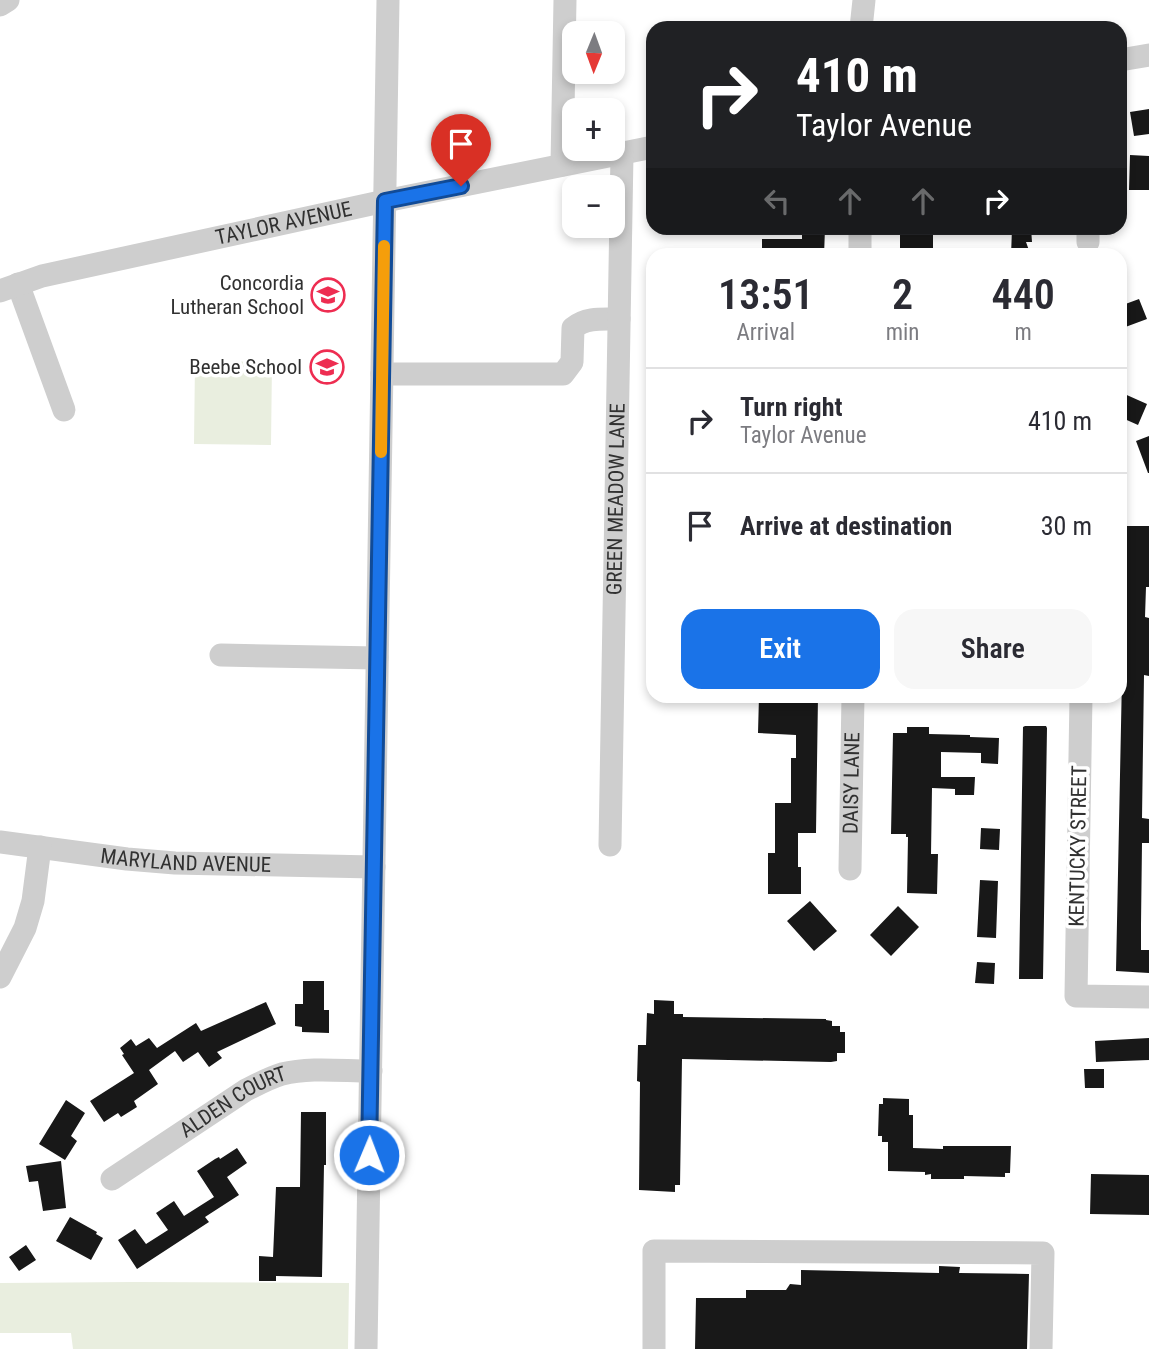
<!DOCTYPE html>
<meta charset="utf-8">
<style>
:root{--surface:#fff;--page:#f7f7f7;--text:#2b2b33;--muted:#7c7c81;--line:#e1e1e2;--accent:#1a73e8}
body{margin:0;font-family:"Roboto Condensed",sans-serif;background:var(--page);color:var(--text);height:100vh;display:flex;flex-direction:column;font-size:26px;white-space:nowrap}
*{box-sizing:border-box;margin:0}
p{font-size:23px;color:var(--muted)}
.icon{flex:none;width:38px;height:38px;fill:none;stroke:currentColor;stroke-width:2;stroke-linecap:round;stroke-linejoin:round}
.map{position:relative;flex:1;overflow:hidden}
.details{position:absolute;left:646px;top:248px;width:481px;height:455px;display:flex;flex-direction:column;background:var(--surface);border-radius:21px;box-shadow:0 4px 10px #0003}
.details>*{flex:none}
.guide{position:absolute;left:646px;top:21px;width:481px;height:214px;border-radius:21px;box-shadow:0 4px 10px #0003;background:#202124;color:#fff;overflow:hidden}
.needle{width:46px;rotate:181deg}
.controls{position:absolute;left:562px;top:21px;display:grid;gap:14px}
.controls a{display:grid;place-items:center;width:63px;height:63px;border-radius:14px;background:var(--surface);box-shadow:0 4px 10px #0003;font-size:35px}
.pin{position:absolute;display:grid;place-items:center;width:60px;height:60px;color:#fff;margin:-72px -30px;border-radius:50% 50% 50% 0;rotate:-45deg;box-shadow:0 0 7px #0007}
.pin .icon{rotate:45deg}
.me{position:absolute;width:77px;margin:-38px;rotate:1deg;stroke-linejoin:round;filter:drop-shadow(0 0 5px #0008)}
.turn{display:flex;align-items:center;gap:24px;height:147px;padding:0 35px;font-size:32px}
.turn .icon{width:91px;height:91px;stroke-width:2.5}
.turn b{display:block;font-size:49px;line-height:60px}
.lanes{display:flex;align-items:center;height:66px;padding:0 35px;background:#0003;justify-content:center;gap:35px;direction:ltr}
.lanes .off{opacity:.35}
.eta{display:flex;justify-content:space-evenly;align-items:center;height:119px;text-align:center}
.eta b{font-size:42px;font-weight:600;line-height:49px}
.primary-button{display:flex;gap:14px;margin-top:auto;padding:14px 35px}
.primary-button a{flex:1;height:80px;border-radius:21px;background:var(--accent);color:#fff;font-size:28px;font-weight:600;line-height:80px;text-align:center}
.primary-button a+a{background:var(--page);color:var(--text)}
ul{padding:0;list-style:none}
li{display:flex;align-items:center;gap:21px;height:105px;padding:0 35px;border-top:2px solid var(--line)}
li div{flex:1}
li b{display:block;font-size:26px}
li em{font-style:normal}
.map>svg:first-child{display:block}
.green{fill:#e9eedf}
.building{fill:#181818}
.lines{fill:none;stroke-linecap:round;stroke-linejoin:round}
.minor{stroke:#cecece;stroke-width:23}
.route-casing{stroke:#114b97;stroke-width:18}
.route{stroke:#1a73e8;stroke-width:12}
.slow{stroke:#f59e0b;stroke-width:12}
.labels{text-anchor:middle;stroke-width:7;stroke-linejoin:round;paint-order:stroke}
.street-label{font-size:21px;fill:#313131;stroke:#fff}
.poi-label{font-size:21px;fill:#313131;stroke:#fff;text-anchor:end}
</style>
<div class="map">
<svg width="1149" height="1349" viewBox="0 0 1149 1349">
<rect width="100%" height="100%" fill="#fff"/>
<path class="green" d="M 195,361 L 272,362 L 271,445 L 194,444 Z
M 133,1282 L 349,1283 L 348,1349 L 73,1349 L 71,1333 L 0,1333 L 0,1283 Z"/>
<path class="building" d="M 1149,109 L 1149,134 L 1134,136 L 1130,112 Z
M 1130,155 L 1149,156 L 1149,190 L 1129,190 Z
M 802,228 L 825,228 L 824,256 L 762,255 L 762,239 L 802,239 Z
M 900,228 L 933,228 L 933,249 L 900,249 Z
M 1012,228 L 1031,228 L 1032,242 L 1026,242 L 1031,256 L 1011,256 Z
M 1139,299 L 1147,319 L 1120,329 L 1120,306 Z
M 1120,392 L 1147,404 L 1138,425 L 1120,417 Z
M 1149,436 L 1149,473 L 1148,473 L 1136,441 Z
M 1123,526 L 1149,526 L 1149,587 L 1146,587 L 1145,617 L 1149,618 L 1149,676 L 1144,675 L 1142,818 L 1149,819 L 1149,843 L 1142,843 L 1141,924 L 1141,950 L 1149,950 L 1149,973 L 1116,971 L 1123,628 L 1123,569 L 1127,569 L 1127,544 L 1123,544 Z
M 759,696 L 818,696 L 816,833 L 798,833 L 798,867 L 801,867 L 801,894 L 768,894 L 768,853 L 775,853 L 775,803 L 791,803 L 791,758 L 796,758 L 796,735 L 758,733 Z
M 1025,726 L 1046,726 L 1047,728 L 1043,979 L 1019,979 L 1023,727 Z
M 907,727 L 929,727 L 929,734 L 970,735 L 970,737 L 999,738 L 998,764 L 981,763 L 981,753 L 941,752 L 941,777 L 975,777 L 974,795 L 955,795 L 955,789 L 932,788 L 931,854 L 938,854 L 937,894 L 907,893 L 908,837 L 906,837 L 906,834 L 891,834 L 893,733 L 907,733 Z
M 981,828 L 1000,829 L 999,850 L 980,849 Z
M 980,880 L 998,881 L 996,938 L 977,937 Z
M 810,901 L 837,931 L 814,951 L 787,921 Z
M 898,906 L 919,927 L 891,956 L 870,935 Z
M 977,962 L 995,963 L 994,984 L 975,983 Z
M 303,981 L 324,981 L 324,1010 L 329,1010 L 329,1033 L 302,1032 L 302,1027 L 295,1026 L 295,1004 L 303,1004 Z
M 654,1000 L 674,1001 L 674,1014 L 683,1014 L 683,1017 L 826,1019 L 826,1020 L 832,1021 L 832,1026 L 840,1026 L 840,1032 L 845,1032 L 845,1053 L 837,1053 L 837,1061 L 831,1062 L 682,1059 L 680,1185 L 675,1185 L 675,1192 L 639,1190 L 640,1082 L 637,1081 L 638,1045 L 646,1045 L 647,1013 L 654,1014 Z
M 266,1002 L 276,1024 L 217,1052 L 222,1058 L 209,1067 L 198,1052 L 183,1062 L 175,1051 L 149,1070 L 158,1084 L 134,1101 L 137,1107 L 121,1117 L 118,1113 L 104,1122 L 90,1101 L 134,1073 L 122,1055 L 124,1054 L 120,1048 L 131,1039 L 136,1046 L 149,1038 L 157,1048 L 196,1023 L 201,1031 Z
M 1149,1038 L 1149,1060 L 1096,1062 L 1095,1041 Z
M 1084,1069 L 1104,1069 L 1104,1088 L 1085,1088 Z
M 883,1098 L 909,1099 L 909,1115 L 913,1115 L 913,1148 L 943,1149 L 943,1146 L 1011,1146 L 1010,1173 L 1005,1173 L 1005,1177 L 964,1176 L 964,1179 L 931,1179 L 931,1174 L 925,1175 L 925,1172 L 888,1171 L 888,1142 L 882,1142 L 882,1136 L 878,1136 L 879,1104 L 883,1104 Z
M 66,1100 L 85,1113 L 71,1136 L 77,1141 L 65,1160 L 39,1144 Z
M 301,1112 L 326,1112 L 326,1165 L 324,1165 L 322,1277 L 276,1276 L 276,1281 L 259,1281 L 259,1256 L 273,1257 L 276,1187 L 300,1187 Z
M 237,1148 L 247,1163 L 227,1177 L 239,1195 L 205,1217 L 209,1222 L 137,1269 L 118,1240 L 135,1229 L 146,1244 L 168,1230 L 156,1213 L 174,1201 L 184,1216 L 214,1197 L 197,1171 L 215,1159 L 219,1157 L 220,1159 Z
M 61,1161 L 66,1208 L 43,1211 L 38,1181 L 29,1182 L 26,1166 Z
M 1091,1174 L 1149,1175 L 1149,1215 L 1090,1214 Z
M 70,1217 L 97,1232 L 96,1234 L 103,1238 L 91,1260 L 56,1241 Z
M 26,1245 L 36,1260 L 19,1271 L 9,1257 Z
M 939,1266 L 960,1267 L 959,1273 L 1029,1274 L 1027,1349 L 695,1349 L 696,1298 L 746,1298 L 746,1290 L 786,1290 L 790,1284 L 801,1285 L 801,1270 L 939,1273 Z"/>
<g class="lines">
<g class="minor">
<path d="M 0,5 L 8,0"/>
<path d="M 861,28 L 864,0"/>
<path d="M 1120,60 L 1149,55"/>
<path d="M 562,165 L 565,0"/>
<path d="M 1088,242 L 1088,228"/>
<path d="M 860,256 L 860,228"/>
<path d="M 18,284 L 64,410"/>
<path id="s1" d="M 0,291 L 42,276 L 385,201 L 653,147"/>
<path d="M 382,374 L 563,374 L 572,362 L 573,328 C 586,317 603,319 619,319"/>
<path d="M 221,655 L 377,658"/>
<path d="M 1081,696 L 1076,996 L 1149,997"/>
<path id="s2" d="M 0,842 L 127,859 L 175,863 L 374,867"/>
<path id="s3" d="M 610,845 L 622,154"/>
<path id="s4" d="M 850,869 L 853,696"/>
<path d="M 0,977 L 25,928 L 33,901 L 40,847"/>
<path id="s5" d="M 112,1179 L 246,1090 C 258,1084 269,1078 282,1074 C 310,1067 342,1071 371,1071"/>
<path d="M 366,1349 L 388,0"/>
<path d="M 654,1349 L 654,1251 L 1043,1253 L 1041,1349"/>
</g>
</g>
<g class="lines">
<defs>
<path id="route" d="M 369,1155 L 385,201 L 461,186"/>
</defs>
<use href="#route" class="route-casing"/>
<use href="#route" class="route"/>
<path class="slow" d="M 381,452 L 384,246"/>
</g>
<defs>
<symbol id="school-ring" viewBox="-11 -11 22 22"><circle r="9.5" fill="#fff" stroke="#ee2d51" stroke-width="1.5"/><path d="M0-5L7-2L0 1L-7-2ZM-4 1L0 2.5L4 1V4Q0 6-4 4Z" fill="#ee2d51"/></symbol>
</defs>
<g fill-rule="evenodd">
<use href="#school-ring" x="309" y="276" width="38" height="38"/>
<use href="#school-ring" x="308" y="348" width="38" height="38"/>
</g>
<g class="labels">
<g class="street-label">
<text dy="7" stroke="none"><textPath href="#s1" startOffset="292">TAYLOR AVENUE</textPath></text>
<text dy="7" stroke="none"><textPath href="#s3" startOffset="346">GREEN MEADOW LANE</textPath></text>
<text dy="7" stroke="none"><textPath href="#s4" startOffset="86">DAISY LANE</textPath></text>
<text transform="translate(1078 846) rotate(-89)" y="7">KENTUCKY STREET</text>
<text dy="7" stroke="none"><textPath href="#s2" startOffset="187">MARYLAND AVENUE</textPath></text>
<text dy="7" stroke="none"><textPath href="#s5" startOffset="144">ALDEN COURT</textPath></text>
</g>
<g class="poi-label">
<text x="304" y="290">Concordia<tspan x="304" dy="24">Lutheran School</tspan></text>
<text x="302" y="374">Beebe School</text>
</g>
</g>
</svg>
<div class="controls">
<a><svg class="needle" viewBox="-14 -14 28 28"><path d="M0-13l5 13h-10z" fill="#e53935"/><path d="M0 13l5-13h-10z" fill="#7c7c81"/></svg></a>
<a>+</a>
<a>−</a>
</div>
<div class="pin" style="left:461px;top:186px;background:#d93025"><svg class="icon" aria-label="arrive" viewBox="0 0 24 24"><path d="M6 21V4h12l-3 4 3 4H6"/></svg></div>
<svg class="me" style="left:369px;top:1155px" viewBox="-20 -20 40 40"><circle r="17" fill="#1a73e8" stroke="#fff" stroke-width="3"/><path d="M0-11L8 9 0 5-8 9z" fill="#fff"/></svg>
<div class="guide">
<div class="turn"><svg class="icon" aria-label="right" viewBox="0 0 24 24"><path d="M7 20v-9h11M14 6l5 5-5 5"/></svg><div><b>410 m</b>Taylor Avenue</div></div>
<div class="lanes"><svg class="icon off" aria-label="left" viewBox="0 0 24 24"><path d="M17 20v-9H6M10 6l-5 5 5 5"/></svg><svg class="icon off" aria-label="ahead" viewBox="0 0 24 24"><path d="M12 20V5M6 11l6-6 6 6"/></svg><svg class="icon off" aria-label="ahead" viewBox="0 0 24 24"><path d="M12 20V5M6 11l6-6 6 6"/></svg><svg class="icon" aria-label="right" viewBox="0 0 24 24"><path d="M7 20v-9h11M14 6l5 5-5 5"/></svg></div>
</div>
<section class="details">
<div class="eta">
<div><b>13:51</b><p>Arrival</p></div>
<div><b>2</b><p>min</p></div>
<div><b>440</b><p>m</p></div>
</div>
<ul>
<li><svg class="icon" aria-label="right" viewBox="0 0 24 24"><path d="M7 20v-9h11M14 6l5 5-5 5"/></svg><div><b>Turn right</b><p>Taylor Avenue</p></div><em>410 m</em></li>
<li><svg class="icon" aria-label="arrive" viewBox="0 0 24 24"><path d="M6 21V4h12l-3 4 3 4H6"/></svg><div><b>Arrive at destination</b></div><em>30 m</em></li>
</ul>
<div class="primary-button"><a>Exit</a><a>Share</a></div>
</section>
</div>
